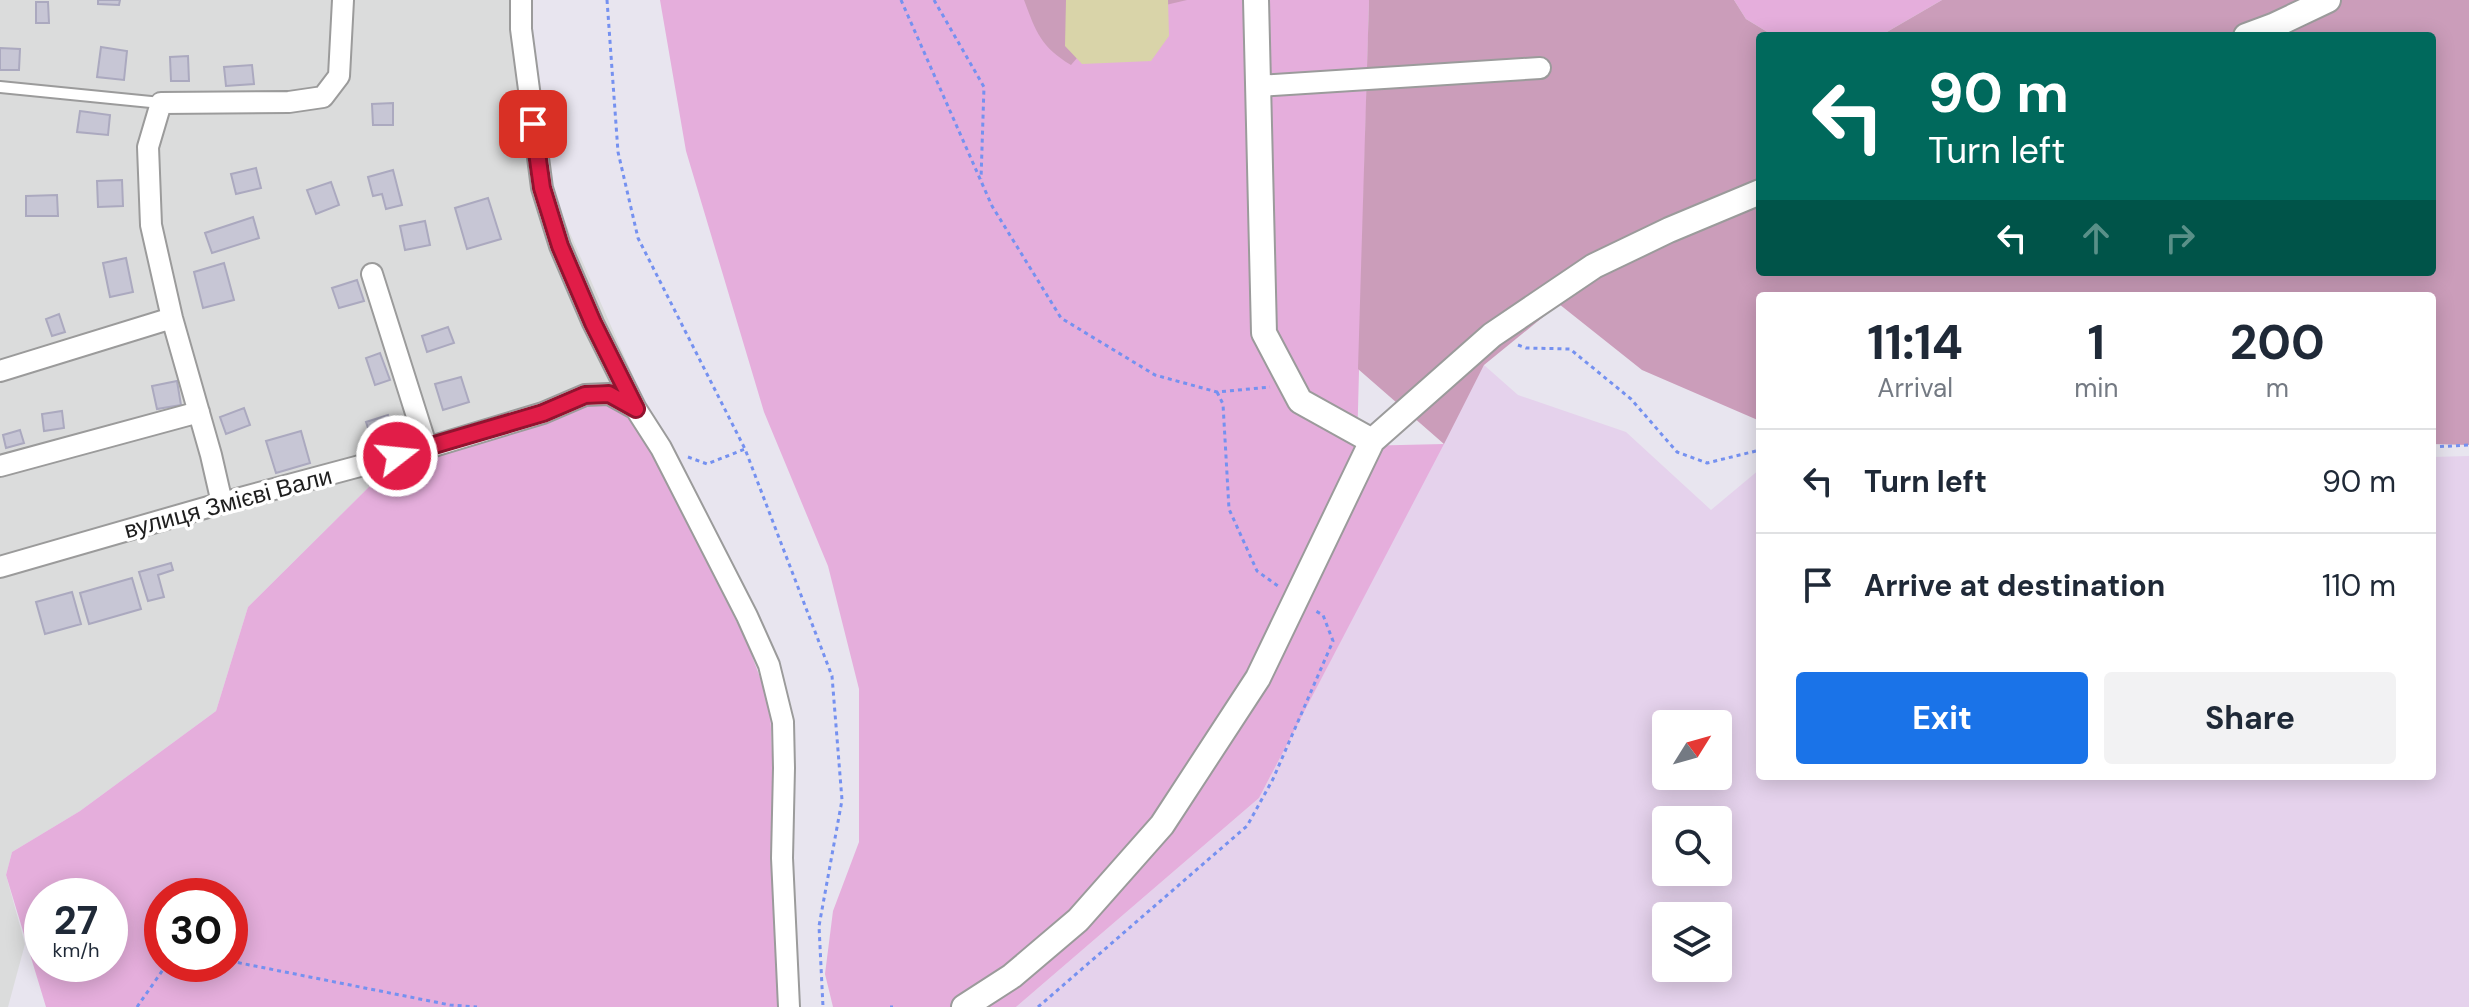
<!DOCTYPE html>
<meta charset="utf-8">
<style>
:root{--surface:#fff;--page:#f2f2f3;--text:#1f2937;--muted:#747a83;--line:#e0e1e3;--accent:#1a73e8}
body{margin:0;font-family:"DM Sans",sans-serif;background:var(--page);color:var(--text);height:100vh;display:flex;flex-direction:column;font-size:30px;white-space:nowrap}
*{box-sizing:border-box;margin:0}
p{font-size:26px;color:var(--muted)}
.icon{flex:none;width:44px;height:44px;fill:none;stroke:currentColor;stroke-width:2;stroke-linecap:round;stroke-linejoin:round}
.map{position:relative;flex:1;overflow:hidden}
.sheet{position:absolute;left:1756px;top:292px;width:680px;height:488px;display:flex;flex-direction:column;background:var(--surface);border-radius:8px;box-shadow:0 4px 20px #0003}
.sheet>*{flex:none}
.top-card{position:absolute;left:1756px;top:32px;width:680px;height:244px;border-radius:8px;box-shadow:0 4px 20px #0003;background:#00695c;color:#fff;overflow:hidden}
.needle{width:52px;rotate:53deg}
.tools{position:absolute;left:1652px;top:710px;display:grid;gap:16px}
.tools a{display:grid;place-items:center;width:80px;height:80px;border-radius:8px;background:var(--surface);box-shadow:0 4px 20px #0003;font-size:40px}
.speed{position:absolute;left:24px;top:878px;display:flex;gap:16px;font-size:40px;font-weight:700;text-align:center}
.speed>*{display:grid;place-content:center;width:104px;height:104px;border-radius:50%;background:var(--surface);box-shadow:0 4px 20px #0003;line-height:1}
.speed small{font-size:20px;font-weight:400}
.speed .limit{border:12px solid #d22;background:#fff;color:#111}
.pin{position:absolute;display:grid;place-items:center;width:68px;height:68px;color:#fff;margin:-34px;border-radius:16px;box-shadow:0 4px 12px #0006}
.me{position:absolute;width:88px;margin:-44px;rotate:74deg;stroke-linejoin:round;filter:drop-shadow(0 0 6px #0008)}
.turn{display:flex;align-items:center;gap:28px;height:168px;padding:0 40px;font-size:36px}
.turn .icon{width:104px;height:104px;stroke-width:2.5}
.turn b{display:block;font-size:56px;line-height:68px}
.lanes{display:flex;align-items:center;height:76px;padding:0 40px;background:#0003;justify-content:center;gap:40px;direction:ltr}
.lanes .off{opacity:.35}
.eta{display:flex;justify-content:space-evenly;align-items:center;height:136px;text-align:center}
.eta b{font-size:48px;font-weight:700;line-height:56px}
.cta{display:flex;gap:16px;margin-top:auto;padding:16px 40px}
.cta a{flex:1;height:92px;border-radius:8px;background:var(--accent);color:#fff;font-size:32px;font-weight:700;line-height:92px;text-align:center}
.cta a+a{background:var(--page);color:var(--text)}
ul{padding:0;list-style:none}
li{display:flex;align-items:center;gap:24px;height:104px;padding:0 40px;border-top:2px solid var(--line)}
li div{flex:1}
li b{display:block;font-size:30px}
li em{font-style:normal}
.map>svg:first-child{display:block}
.residential{fill:#dbdcdc}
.farmland{fill:#e5d2ec;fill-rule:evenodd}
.grass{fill:#e5aedc;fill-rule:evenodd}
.forest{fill:#cb9dba}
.water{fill:#d9d4a9}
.building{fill:#c7c6d5;stroke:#aba9bf;stroke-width:2}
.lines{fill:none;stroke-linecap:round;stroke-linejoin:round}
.service-casing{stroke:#9b9b9b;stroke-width:14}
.minor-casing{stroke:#9b9b9b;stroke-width:24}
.tertiary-casing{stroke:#9b9b9b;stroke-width:28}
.path{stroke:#7591f0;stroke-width:3;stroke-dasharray:4 4;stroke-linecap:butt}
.service{stroke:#fff;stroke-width:10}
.minor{stroke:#fff;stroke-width:20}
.tertiary{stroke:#fff;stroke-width:24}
.route-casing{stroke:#92132f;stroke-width:20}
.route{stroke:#e11d48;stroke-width:14}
.labels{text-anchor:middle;stroke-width:7;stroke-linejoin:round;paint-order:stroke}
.street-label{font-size:24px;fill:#1e1e1e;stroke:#fff}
</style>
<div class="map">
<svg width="2469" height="1007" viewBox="0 0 2469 1007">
<rect width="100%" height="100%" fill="#e8e5ef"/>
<path class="residential" d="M 0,0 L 530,0 L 529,29 L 553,195 L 634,378 L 629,410 L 382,474 L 248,607 L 216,711 L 80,811 L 12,852 L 6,875 L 25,944 L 8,1007 L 0,1007 Z"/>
<path class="farmland" d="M 1484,365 L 1518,395 L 1626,432 L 1711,510 L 1760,469 L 1760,776 L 2432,776 L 2432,457 L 2469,456 L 2469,1007 L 1016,1007 L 1259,798 ZM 1666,724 L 1718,724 L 1718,776 L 1666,776 ZM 1666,820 L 1718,820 L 1718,872 L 1666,872 ZM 1666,916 L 1718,916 L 1718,968 L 1666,968 Z"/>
<path class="grass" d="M 660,0 L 1369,0 L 1357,446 L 1444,444 L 1259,798 L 1016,1007 L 833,1007 L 825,974 L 833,911 L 859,842 L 859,689 L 828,566 L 764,412 L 686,151 Z
M 1734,0 L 1942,0 L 1880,36 L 1774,36 L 1746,19 Z
M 597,403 L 629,410 L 746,640 L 770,704 L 778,906 L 778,1007 L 46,1007 L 6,875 L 12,852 L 80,811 L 216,711 L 248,607 L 382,474 ZM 42,896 L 110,896 L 110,964 L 42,964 ZM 162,896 L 230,896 L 230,964 L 162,964 Z"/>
<path class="forest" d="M 1024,0 L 1187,0 L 1153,8 L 1095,37 L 1071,65 C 1041,47 1036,32 1024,0 Z
M 1369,0 L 1734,0 L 1746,19 L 1774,36 L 1760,36 L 1760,272 L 2432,272 L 2432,36 L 1880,36 L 1942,0 L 2469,0 L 2469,445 L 2432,444 L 2432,296 L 1760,296 L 1760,421 L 1642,370 L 1559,304 L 1484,365 L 1444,444 L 1358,369 Z"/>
<path class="water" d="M 1066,0 L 1168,0 L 1169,36 L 1151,61 L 1082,64 L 1065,46 Z"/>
<path class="building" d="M 98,0 L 120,0 L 119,5 L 98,4 Z
M 36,2 L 48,2 L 49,23 L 36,23 Z
M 101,47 L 127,51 L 124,80 L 97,77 Z
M 0,48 L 20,49 L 19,70 L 0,70 Z
M 188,56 L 189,81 L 171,81 L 170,57 Z
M 252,65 L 254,84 L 226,86 L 224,67 Z
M 393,103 L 393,125 L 373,125 L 372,104 Z
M 80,111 L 110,115 L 108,135 L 77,132 Z
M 256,168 L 261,188 L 236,194 L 231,174 Z
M 393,170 L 402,205 L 386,209 L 382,194 L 373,196 L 368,177 Z
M 122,180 L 123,206 L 98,207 L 97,181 Z
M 331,182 L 339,205 L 316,214 L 307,190 Z
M 57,195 L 58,216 L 26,216 L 26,196 Z
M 488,198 L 501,239 L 467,249 L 455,208 Z
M 253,217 L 259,238 L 212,253 L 205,233 Z
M 425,221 L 430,245 L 405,250 L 400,226 Z
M 126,258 L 133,292 L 110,297 L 103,263 Z
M 224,263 L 234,300 L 203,308 L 194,272 Z
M 357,280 L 364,301 L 339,308 L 332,288 Z
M 59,314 L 65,332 L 52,336 L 46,319 Z
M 448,327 L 454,343 L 427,352 L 422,336 Z
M 380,353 L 390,380 L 375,385 L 366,358 Z
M 461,377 L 469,402 L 443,410 L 435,384 Z
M 177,381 L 181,405 L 157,409 L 152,386 Z
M 244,408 L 250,425 L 226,434 L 220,417 Z
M 62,411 L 64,428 L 44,431 L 42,414 Z
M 388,415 L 395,436 L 373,443 L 366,422 Z
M 20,430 L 24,443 L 6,448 L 3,435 Z
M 301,431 L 310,463 L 276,473 L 266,441 Z
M 171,563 L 173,570 L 158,575 L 164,597 L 148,601 L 139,572 Z
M 132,578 L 141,609 L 89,624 L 80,593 Z
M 72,592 L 81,624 L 45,634 L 36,602 Z"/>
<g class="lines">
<defs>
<path id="service" d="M 0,87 L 161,103"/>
<path id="minor" d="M 521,0 L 521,29 L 542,188 L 560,246 L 593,323 L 636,409 L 661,448 L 747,616 L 769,665 L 783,722 L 784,768 L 782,858 L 789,1007
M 1258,86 L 1540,68
M 372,274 L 427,448
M 0,371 L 172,318
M 0,466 L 199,412
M 222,503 L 211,455 L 172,318 L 151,225 L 148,147 L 161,103 L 289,102 L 323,97 L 339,76 L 343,0
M 0,567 L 222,503 L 427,448 L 543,413 L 585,395 L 609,394 L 636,409"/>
<path id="tertiary" d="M 1256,0 L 1264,333 L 1300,401 L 1372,441
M 2246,36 L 2273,26 L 2328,0
M 964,1007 L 1012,976 L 1078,920 L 1162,825 L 1258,678 L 1372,441 L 1492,335 L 1594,266 L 1669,230 L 1760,192"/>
</defs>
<use href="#service" class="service-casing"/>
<use href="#minor" class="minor-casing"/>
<use href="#tertiary" class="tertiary-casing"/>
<path class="path" d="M 607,0 L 618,152 L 638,238 L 745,449 L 832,676 L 842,800 L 819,926 L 823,1007
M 901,0 L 992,206 L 1061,318 L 1155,375 L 1217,392 L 1270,387
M 934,0 L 984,87 L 981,179
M 1518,345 L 1526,348 L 1570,349 L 1631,399 L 1677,452 L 1707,463 L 1760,450
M 1217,392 L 1223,404 L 1229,509 L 1257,571 L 1278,586
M 2432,447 L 2469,445
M 688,457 L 707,464 L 745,449
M 230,961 L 450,1005 L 477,1007
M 137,1007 L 167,964
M 890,1007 L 893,1007
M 1038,1007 L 1247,826 L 1273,779 L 1333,641 L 1323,615 L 1314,610"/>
<use href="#service" class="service"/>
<use href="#minor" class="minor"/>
<use href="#tertiary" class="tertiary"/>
</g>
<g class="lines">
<defs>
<path id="route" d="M 397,456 L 543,413 L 585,395 L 609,394 L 636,409 L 593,323 L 560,246 L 542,188 L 533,124"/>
</defs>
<use href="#route" class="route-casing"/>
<use href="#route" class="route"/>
</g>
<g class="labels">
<g class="street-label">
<text transform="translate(228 503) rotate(-15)" y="8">вулиця Змієві Вали</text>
</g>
</g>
</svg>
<div class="tools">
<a><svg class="needle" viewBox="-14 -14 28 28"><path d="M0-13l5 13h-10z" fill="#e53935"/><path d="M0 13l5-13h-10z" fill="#747a83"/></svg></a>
<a><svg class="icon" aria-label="search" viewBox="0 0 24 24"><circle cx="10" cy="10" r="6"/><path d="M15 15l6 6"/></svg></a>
<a><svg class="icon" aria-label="layers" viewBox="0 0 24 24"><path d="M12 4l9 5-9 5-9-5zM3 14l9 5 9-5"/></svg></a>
</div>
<div class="speed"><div>27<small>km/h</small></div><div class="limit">30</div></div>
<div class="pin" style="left:533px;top:124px;background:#d93025"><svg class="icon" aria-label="arrive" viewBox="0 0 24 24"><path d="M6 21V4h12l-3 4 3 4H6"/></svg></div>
<svg class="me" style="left:397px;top:456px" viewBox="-20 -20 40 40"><circle r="17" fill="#e11d48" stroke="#fff" stroke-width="3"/><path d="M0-11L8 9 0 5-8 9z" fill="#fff"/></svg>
<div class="top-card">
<div class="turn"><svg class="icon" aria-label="left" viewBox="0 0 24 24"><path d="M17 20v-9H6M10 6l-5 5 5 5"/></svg><div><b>90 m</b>Turn left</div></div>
<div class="lanes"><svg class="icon" aria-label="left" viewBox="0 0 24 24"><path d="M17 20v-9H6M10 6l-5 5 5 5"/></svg><svg class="icon off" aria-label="ahead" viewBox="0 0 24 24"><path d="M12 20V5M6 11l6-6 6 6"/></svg><svg class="icon off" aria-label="right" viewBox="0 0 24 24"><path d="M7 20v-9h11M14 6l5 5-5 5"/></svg></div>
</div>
<section class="sheet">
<div class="eta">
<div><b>11:14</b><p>Arrival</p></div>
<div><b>1</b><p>min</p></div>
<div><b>200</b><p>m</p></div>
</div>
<ul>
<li><svg class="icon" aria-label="left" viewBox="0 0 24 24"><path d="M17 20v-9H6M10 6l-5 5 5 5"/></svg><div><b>Turn left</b></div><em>90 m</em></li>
<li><svg class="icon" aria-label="arrive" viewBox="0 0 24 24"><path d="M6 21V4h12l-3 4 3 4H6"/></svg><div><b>Arrive at destination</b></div><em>110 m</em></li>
</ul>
<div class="cta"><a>Exit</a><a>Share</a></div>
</section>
</div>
